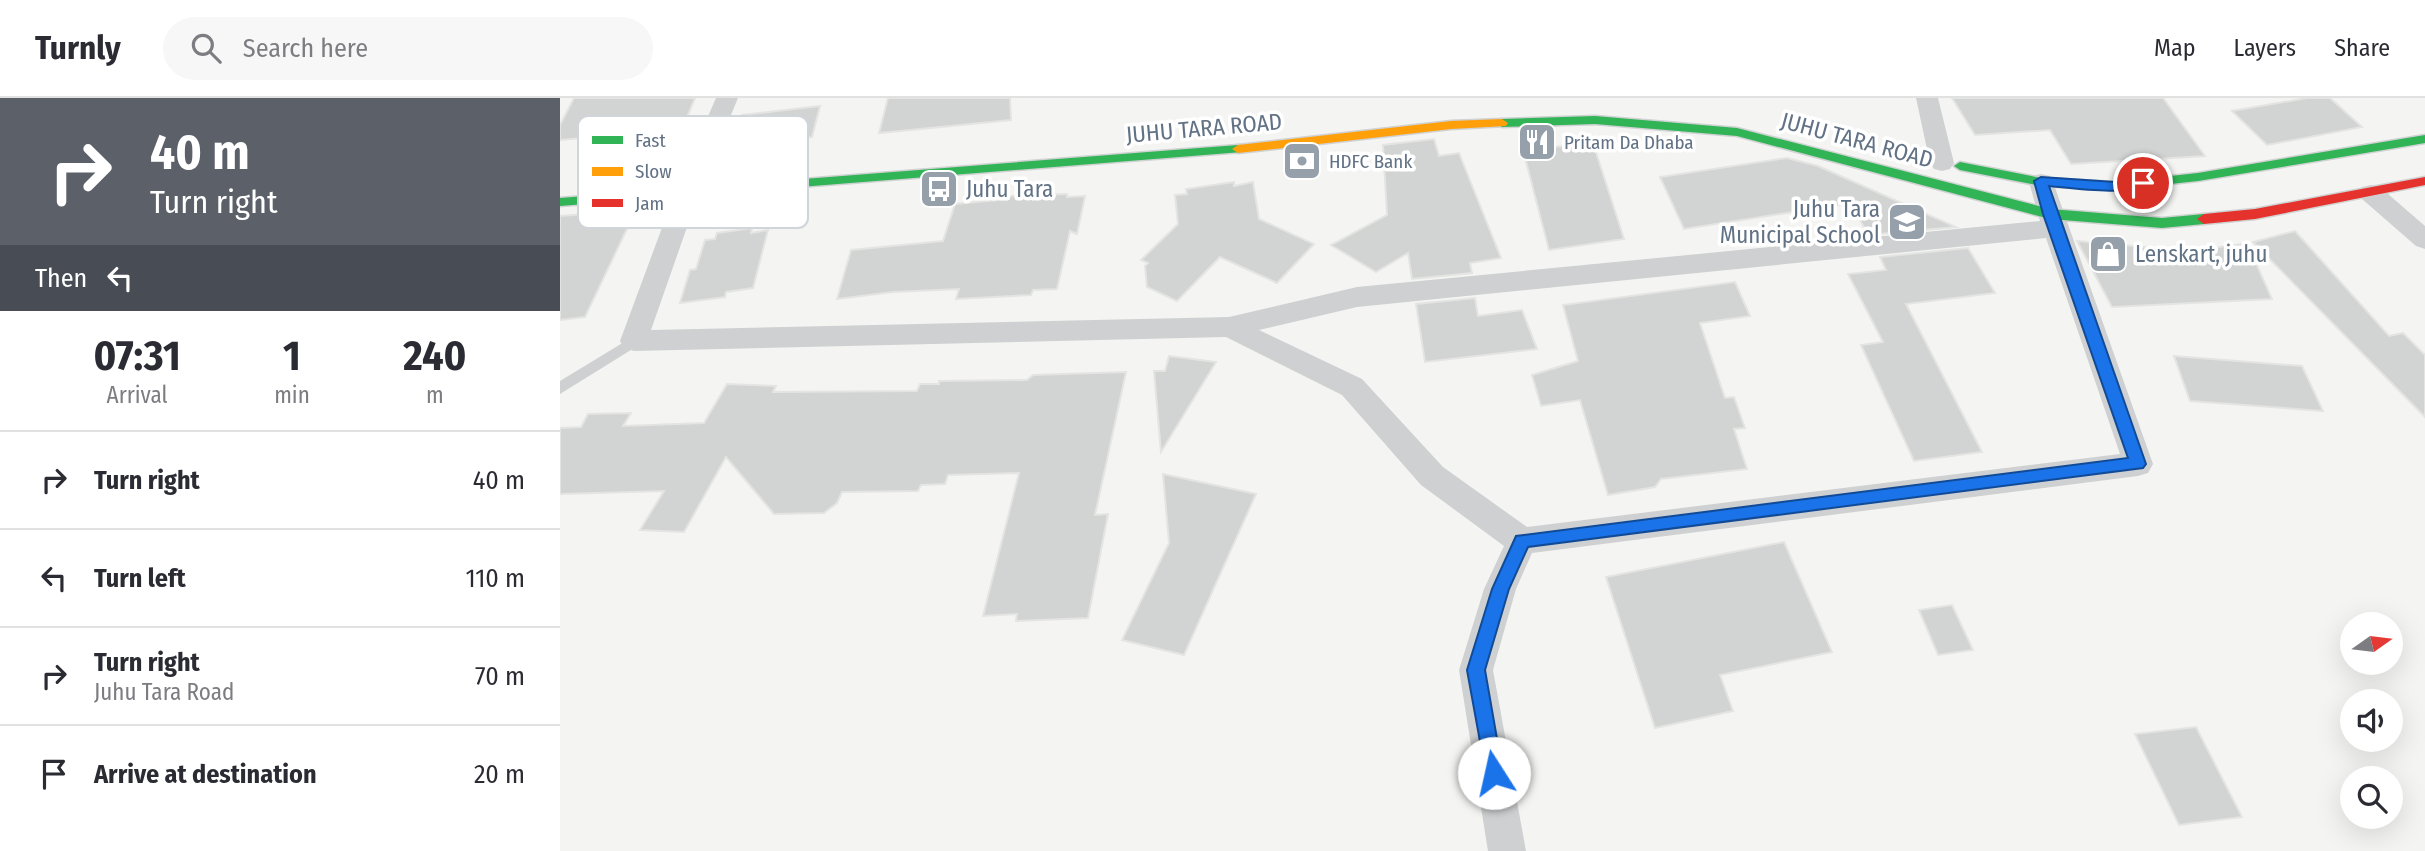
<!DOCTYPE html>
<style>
:root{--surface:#fff;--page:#f7f7f7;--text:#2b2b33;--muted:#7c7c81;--line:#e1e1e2}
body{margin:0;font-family:"Fira Sans Condensed",sans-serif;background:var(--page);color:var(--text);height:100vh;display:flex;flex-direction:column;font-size:26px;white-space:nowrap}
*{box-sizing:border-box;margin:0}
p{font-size:23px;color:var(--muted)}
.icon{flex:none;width:38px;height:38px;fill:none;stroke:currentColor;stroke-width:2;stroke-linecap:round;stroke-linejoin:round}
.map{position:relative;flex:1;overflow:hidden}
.panel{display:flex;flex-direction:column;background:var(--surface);width:560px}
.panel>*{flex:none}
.hud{background:#5b6069;color:#fff;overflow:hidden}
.needle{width:46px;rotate:76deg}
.fabs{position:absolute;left:1780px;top:514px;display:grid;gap:14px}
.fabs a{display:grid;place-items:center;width:63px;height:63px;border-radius:50%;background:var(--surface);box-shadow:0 7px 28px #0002;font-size:35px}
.pin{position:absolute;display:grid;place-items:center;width:60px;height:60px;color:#fff;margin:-30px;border:4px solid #fff;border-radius:50%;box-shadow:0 2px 7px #0007}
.me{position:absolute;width:77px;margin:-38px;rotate:350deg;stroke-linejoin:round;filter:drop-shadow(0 0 5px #0008)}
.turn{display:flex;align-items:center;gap:24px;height:147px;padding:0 35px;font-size:32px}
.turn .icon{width:91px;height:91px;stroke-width:2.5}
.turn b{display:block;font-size:49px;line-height:60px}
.then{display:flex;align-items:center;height:66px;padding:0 35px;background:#0003;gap:14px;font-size:26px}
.eta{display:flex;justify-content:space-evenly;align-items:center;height:119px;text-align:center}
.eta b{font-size:42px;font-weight:700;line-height:49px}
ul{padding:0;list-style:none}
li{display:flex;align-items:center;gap:21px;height:98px;padding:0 35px;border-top:2px solid var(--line)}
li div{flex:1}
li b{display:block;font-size:26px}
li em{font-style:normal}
header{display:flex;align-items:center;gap:42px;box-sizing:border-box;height:98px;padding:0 35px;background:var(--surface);border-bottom:2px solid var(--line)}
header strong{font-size:33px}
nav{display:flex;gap:38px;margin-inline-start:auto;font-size:24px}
.search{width:490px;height:63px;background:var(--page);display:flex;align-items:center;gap:18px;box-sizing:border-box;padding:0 24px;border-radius:38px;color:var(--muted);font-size:26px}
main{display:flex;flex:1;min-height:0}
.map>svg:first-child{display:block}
.building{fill:#d2d3d3;stroke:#e4e4e2;stroke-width:2}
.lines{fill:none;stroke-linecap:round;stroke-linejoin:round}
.fast-casing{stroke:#d0d2d3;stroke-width:3}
.slow-casing{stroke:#d0d2d3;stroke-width:3}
.jam-casing{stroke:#d0d2d3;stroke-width:3}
.lane{fill:#cfd0d1;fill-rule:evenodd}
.street{fill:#cfd0d1;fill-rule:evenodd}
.fast{fill:#30b455;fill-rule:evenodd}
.slow{fill:#ff9f0a;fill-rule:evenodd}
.jam{fill:#e5322d;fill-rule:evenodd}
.route{fill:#1a73e8;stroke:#114b97;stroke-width:2}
.labels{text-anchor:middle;stroke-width:7;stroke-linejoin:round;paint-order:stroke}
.far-poi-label{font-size:19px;fill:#627285;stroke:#fff;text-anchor:start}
.street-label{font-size:23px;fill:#627285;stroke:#fff}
.poi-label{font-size:23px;fill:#627285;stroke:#fff;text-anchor:start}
.key{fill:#fff;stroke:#d0d5da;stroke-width:2}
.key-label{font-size:19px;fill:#627285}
</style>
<header>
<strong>Turnly</strong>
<div class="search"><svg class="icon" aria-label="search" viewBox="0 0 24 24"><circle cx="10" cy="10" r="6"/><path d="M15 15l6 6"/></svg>Search here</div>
<nav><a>Map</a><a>Layers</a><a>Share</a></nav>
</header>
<main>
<section class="panel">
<div class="hud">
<div class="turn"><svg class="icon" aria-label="right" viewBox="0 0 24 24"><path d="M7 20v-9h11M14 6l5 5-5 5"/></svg><div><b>40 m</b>Turn right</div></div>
<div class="then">Then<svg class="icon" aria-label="left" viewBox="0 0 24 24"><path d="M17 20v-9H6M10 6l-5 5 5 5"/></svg></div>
</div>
<div class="eta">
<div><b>07:31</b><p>Arrival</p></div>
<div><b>1</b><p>min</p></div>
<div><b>240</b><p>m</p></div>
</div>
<ul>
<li><svg class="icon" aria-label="right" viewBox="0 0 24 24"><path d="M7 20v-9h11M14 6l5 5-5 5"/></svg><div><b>Turn right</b></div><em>40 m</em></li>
<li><svg class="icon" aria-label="left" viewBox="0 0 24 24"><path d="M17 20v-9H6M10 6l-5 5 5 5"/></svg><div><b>Turn left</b></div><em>110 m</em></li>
<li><svg class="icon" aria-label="right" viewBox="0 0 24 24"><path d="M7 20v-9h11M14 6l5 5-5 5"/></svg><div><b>Turn right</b><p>Juhu Tara Road</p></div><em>70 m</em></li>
<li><svg class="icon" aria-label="arrive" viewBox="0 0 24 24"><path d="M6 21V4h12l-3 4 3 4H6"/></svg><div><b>Arrive at destination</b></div><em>20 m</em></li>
</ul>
</section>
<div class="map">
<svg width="1865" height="753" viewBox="0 0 1865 753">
<rect width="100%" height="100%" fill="#f4f5f2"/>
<path class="building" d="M 14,0 L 135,0 L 120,36 L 29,46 L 33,39 L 0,42 L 0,27 Z
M 328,0 L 450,0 L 451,22 L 319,35 Z
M 1392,0 L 1603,0 L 1645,58 L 1511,66 L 1490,32 L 1415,37 Z
M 1747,0 L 1770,0 L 1802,29 L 1707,47 L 1672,13 Z
M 260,8 L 252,39 L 209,44 L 207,50 L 169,55 L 182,17 Z
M 874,41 L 879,58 L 899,55 L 941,160 L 910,165 L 912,175 L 852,181 L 848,155 L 816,174 L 771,147 L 827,117 L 823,47 Z
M 1033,45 L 1064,141 L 989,152 L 963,52 Z
M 1227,60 L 1258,68 L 1396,129 L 1308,137 L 1291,105 L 1124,131 L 1100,79 Z
M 674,84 L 674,88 L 693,84 L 699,121 L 754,146 L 717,185 L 660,159 L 617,203 L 587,189 L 585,168 L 588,165 L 581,162 L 618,126 L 615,97 L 627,96 L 626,91 Z
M 507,96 L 507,99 L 525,98 L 517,136 L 510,133 L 497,191 L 473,192 L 471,197 L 396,201 L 399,191 L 333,194 L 277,201 L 291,152 L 383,143 L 395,106 L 448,101 L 449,98 Z
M 76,112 L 25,219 L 0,222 L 0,118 Z
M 192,130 L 191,135 L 208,132 L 193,190 L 166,194 L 165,199 L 120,205 L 130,172 L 136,171 L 145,142 L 155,141 L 157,135 Z
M 1735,133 L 1829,238 L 1843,235 L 1865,257 L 1865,319 L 1693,144 Z
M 1517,143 L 1632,153 L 1687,145 L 1712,201 L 1552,209 Z
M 1408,150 L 1435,195 L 1346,206 L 1422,354 L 1354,363 L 1301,247 L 1323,244 L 1288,176 L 1326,172 L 1320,159 Z
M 1175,184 L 1190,218 L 1140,225 L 1165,300 L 1174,299 L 1185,330 L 1174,331 L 1187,371 L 1101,381 L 1095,389 L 1048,397 L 1020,302 L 981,308 L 972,277 L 1018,263 L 1003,207 Z
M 915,200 L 918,218 L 962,212 L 977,251 L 865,264 L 856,206 Z
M 609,258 L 656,264 L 601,354 L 594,273 L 605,273 Z
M 1614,258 L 1742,268 L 1763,313 L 1630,303 Z
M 566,274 L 535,417 L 548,416 L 528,520 L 456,523 L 457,516 L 423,518 L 459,375 L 388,377 L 385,386 L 361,387 L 358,393 L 282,394 L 277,405 L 264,415 L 214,416 L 166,359 L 124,434 L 80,432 L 104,393 L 0,396 L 0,330 L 21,329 L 28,316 L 71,315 L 63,328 L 144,325 L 167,286 L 216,288 L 213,294 L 357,293 L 360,286 L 379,286 L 379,283 L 467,282 L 473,277 Z
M 603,376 L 696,396 L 624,557 L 562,542 L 609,445 Z
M 1224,444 L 1272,554 L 1160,577 L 1173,613 L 1095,630 L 1046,479 Z
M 1392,507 L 1413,552 L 1378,557 L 1359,512 Z
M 1636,629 L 1682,719 L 1619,727 L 1575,636 Z"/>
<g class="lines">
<defs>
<path id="fast" d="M 1035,18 L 1177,30 L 1490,111 L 1602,120 L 1644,116 L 1651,121 L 1644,126 L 1602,130 L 1490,121 L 1177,38 L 1035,26 L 942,29 L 936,25 L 942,21 Z
M 1865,37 L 1865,45 L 1638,83 L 1555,92 L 1481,88 L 1400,72 L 1394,68 L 1400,64 L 1481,80 L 1555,84 L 1638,75 Z
M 678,47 L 682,48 L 682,54 L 0,108 L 0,100 Z"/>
<path id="slow" d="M 942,21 L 948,25 L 946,28 L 891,31 L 678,55 L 672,51 L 678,47 L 891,23 Z"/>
<path id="jam" d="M 1865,79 L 1865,87 L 1695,121 L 1644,126 L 1637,121 L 1644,116 L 1695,111 Z"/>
</defs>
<use href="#fast" class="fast-casing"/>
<use href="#slow" class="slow-casing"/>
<use href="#jam" class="jam-casing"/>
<path class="lane" d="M 74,238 L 79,239 L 81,243 L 79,247 L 0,296 L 0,283 Z"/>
<path class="street" d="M 156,0 L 178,0 L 140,92 L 91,232 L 669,219 L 797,189 L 1480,123 L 1469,84 L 1472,78 L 1481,76 L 1490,78 L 1493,84 L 1593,366 L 1588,375 L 1578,378 L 972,455 L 956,491 L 933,572 L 966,753 L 928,753 L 899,572 L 924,491 L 944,448 L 861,387 L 782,297 L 666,239 L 74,253 L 64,250 L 60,243 L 116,92 ZM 1486,140 L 1560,356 L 967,429 L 883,369 L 802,281 L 699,232 L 797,209 Z
M 1356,0 L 1378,0 L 1394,65 L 1390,71 L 1382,73 L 1374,71 L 1370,65 Z
M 1811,87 L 1820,89 L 1865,128 L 1865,151 L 1856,148 L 1802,101 L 1799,95 L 1802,89 Z"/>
<use href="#fast" class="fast"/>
<use href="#slow" class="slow"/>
<use href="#jam" class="jam"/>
</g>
<path class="route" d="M 1481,79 L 1555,84 L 1583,81 L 1589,85 C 1574,99 1511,90 1489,88 L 1586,366 L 1583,370 L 968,449 L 949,491 L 925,572 L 943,675 L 941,682 L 934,685 L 927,682 L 907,572 L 932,491 L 956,438 L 1568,360 L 1483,116 L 1474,83 Z"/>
<defs>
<symbol id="restaurant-square" viewBox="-11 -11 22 22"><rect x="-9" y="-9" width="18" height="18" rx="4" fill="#95a0ab" stroke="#fff"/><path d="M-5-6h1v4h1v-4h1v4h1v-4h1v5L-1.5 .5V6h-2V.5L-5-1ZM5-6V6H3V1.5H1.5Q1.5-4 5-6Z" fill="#fff"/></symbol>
<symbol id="bank-square" viewBox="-11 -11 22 22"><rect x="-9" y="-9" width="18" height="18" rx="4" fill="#95a0ab" stroke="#fff"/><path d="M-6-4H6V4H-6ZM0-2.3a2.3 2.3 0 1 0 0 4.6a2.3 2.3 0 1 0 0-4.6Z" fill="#fff"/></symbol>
<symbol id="bus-square" viewBox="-11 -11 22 22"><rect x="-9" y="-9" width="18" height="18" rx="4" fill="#95a0ab" stroke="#fff"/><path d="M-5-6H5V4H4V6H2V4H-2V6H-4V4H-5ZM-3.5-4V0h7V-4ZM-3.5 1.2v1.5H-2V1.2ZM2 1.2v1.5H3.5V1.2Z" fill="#fff"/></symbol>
<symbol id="school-square" viewBox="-11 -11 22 22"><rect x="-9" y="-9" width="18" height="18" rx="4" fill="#95a0ab" stroke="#fff"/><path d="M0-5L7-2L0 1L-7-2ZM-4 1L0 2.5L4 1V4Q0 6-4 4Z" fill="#fff"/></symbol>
<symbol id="shop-square" viewBox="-11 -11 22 22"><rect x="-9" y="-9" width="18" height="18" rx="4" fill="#95a0ab" stroke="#fff"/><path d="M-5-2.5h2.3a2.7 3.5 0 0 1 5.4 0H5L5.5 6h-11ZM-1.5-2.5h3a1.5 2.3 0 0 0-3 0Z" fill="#fff"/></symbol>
</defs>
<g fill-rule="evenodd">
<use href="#restaurant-square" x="955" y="22" width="44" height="44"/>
<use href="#bank-square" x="720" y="41" width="44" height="44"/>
<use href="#bus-square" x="357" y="69" width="44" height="44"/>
<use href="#school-square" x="1325" y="102" width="44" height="44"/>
<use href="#shop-square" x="1526" y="134" width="44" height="44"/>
</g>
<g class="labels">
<g class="far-poi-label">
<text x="1004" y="51">Pritam Da Dhaba</text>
<text x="769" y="70">HDFC Bank</text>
</g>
<g class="street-label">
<text transform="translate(644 30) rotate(-5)" y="8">JUHU TARA ROAD</text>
<text transform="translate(1297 42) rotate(15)" y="8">JUHU TARA ROAD</text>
</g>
<g class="poi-label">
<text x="406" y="99">Juhu Tara</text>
<text x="1320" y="119" text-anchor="end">Juhu Tara<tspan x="1320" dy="26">Municipal School</tspan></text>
<text x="1575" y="164">Lenskart, juhu</text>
</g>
</g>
<rect x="18" y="18" width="230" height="112" rx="10" class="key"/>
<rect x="32" y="38" width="31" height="8" fill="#30b455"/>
<rect x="32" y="69" width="31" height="9" fill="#ff9f0a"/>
<rect x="32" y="101" width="31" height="8" fill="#e5322d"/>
<g class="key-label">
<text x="75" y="49">Fast</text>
<text x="75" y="80">Slow</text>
<text x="75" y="112">Jam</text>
</g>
</svg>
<div class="fabs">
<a><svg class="needle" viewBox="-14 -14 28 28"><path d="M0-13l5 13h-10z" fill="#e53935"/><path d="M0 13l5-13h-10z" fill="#7c7c81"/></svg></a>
<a><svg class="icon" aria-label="sound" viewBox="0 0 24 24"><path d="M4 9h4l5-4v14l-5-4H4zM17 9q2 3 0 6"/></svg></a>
<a><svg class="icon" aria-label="search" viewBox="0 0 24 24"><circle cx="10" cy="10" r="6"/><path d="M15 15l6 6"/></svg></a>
</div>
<div class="pin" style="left:1583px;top:85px;background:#d93025"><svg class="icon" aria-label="arrive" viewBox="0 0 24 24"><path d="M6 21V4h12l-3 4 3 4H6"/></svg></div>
<svg class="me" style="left:934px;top:675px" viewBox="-20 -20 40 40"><circle r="19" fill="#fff"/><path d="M0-13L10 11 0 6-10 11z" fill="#1a73e8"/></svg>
</div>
</main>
